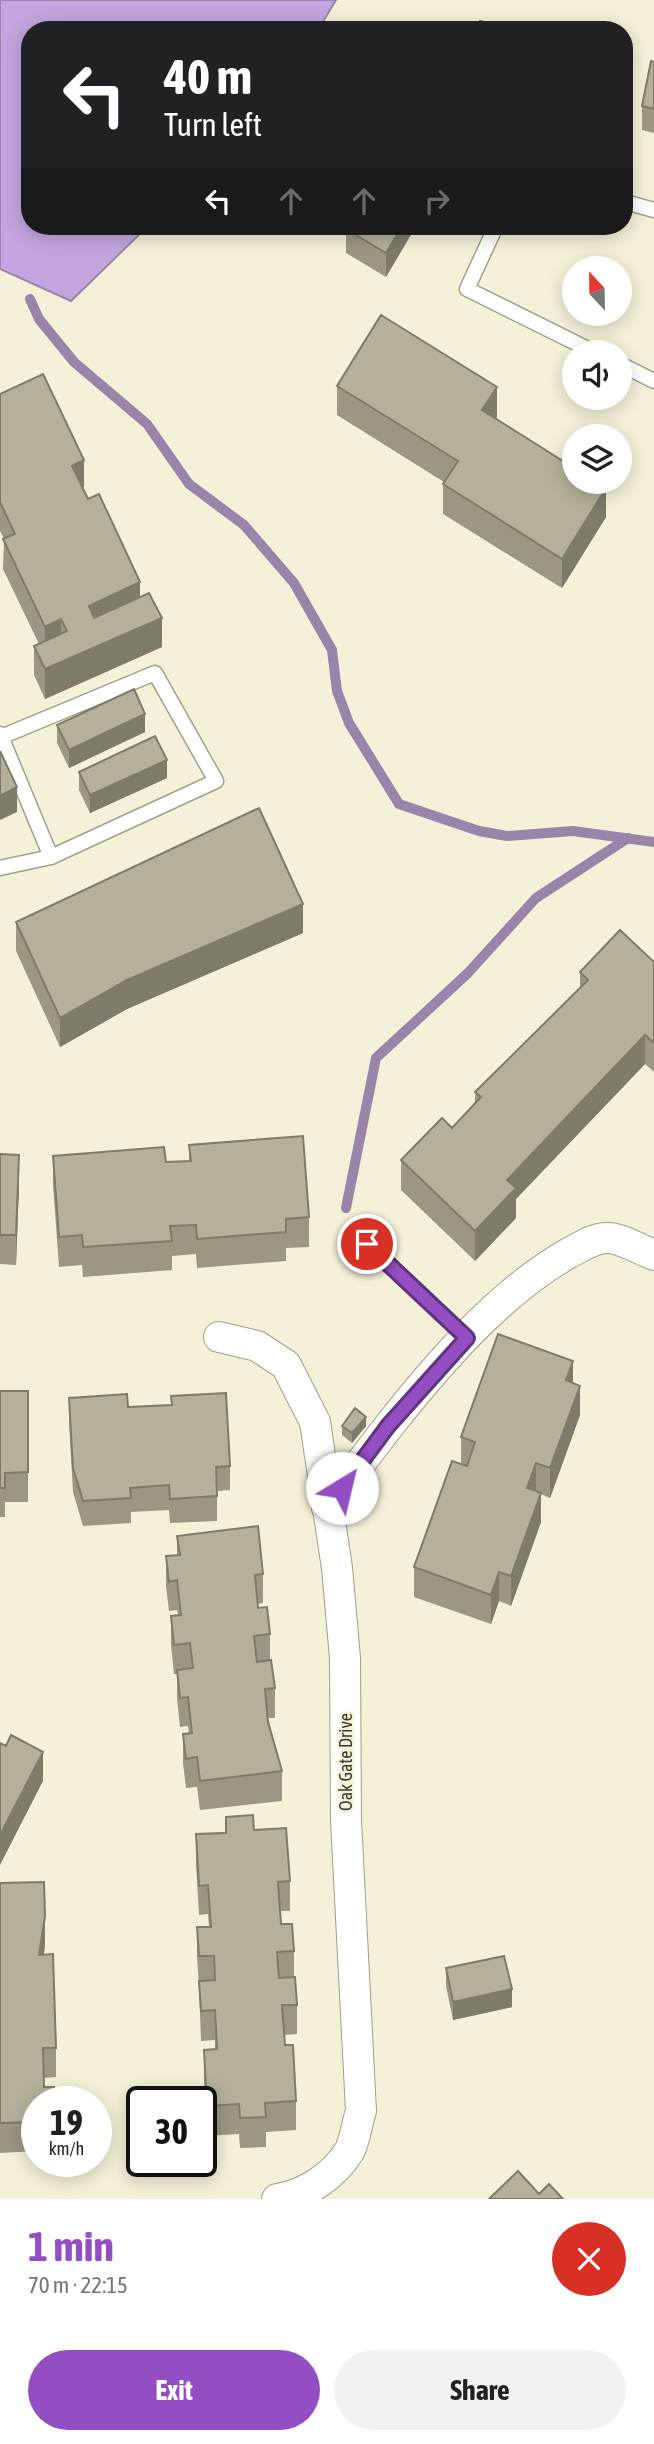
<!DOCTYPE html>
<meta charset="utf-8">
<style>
:root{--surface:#fff;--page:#f2f2f2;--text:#202124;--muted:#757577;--accent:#924ec2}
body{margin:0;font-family:"Asap Condensed",sans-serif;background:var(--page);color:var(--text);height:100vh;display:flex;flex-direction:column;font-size:26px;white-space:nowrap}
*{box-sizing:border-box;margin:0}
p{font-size:23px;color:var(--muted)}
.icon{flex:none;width:38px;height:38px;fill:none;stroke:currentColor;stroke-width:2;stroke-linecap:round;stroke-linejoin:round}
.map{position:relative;height:2199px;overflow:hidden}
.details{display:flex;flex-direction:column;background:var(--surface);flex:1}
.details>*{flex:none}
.top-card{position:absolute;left:21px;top:21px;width:612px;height:214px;border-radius:28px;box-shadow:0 4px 18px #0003;background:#202124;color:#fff;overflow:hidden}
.needle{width:46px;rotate:338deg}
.tools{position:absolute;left:562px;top:256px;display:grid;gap:14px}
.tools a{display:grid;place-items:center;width:70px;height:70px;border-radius:50%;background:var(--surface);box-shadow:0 4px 18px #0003;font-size:35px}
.speed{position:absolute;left:21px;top:2086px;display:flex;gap:14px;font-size:35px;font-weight:700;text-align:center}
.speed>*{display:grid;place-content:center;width:91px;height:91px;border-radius:50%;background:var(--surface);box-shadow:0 4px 18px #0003;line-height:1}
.speed small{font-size:18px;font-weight:400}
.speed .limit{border:4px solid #111;border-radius:10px;background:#fff;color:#111}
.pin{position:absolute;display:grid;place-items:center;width:60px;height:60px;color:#fff;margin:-30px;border:4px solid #fff;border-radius:50%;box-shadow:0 2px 7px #0007}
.me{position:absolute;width:77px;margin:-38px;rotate:36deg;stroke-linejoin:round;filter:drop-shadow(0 0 5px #0008)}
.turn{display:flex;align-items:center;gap:24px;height:147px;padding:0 28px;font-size:32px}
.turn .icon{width:91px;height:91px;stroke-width:2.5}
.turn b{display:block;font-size:49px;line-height:60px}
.lanes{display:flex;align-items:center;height:66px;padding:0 28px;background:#0003;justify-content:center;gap:35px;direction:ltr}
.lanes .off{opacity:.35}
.round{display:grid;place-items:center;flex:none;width:74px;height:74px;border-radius:37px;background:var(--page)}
.headline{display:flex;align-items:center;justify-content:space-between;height:119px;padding:0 28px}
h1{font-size:42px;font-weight:700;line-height:52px;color:var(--accent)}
.action{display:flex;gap:14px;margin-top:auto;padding:14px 28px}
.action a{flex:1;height:80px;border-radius:42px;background:var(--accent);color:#fff;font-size:28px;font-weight:700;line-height:80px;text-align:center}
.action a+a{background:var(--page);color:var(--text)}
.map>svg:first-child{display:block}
.water{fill:#c4a5df;stroke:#9a84aa;stroke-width:2}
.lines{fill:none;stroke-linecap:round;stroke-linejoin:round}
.stream{stroke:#9a84aa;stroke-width:10}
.lane-casing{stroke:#a39e87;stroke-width:17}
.street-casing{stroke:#a39e87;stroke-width:32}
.lane{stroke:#fff;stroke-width:14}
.street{stroke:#fff;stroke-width:30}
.wall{fill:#9c9784}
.shaded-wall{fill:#7f7b6b}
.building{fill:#b5b099;stroke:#7f7b6b;stroke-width:2}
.route-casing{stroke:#5f337e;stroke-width:18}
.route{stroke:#924ec2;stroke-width:12}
.labels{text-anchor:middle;stroke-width:5;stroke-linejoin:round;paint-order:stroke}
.street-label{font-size:18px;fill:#39372d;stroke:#f5f1d8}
</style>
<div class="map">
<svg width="654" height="2199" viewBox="0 0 654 2199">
<rect width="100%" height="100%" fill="#f5f1d8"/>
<path class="water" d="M 0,0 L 336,0 L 318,30 L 30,30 L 30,226 L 148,226 L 71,301 L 0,269 Z"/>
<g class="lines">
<path class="stream" d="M 30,299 L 39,319 L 74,362 L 147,424 L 189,484 L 244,525 L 294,583 L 332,650 L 337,691 L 349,723 L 399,804 L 479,831 L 507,836 L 573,831 L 654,842
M 346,1208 L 376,1058 L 468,973 L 536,898 L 628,838"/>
<defs>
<path id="lane" d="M 625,202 L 654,210
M 496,226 L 467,289 L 594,352
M 620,364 L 654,381
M 0,734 L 51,857
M 0,868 L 51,857 L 216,781 L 155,673 L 1,737
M 367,1244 L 467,1338"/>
<path id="street" d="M 219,1337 L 257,1346 L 286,1365 L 315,1422 L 337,1568 L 345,1658 L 346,1820 L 361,2111 C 357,2123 355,2139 350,2150 C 335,2175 306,2195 277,2199
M 327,1508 C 391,1422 475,1306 569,1253 C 581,1247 594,1237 609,1238 C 623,1239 641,1250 654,1255"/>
</defs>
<use href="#lane" class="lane-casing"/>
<use href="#street" class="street-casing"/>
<use href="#lane" class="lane"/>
<use href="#street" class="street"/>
</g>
<path class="wall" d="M 654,62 L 654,133 L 642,130 L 642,106 Z
M 416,226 L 386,277 L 346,253 L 346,229 Z
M 337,386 L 497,417 L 495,419 L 606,517 L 562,588 L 443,514 L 443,484 L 444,482 L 337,415 Z
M 0,394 L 84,489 L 140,597 L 162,647 L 45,699 L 34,675 L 34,646 L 39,644 L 3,569 L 4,539 L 0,531 Z
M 57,725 L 145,732 L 69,768 L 57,743 Z
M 79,772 L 167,778 L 90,813 L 79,790 Z
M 16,922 L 303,933 L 127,1009 L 60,1047 L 16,951 Z
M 654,962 L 654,1072 L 645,1064 L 516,1199 L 516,1218 L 475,1261 L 401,1190 L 401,1160 L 452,1128 L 475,1104 L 475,1092 L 580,989 L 580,972 Z
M 189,1145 L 309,1217 L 309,1247 L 286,1248 L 286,1261 L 197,1268 L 196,1254 L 172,1256 L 172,1270 L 83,1277 L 82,1265 L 59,1267 L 53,1185 L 53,1156 L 166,1162 L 189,1161 Z
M 0,1154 L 19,1184 L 16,1265 L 0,1264 Z
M 573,1383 L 580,1415 L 550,1498 L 541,1494 L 541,1522 L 511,1606 L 499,1601 L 491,1624 L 414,1597 L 414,1567 L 461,1464 L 461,1437 Z
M 0,1391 L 28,1391 L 28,1502 L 5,1502 L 5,1517 L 0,1517 Z
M 69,1398 L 128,1407 L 230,1466 L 230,1490 L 217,1491 L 217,1521 L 170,1523 L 169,1510 L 131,1512 L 131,1523 L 83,1526 L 73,1492 L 69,1422 Z
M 342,1426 L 366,1426 L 352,1443 L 342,1435 Z
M 177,1536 L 263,1574 L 263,1603 L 258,1604 L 258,1608 L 270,1634 L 270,1660 L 275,1688 L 275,1718 L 268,1718 L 282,1771 L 282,1801 L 200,1810 L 197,1787 L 186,1788 L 183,1763 L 183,1734 L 189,1734 L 188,1726 L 180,1727 L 177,1699 L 177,1674 L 174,1674 L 171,1645 L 171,1616 L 178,1615 L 177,1610 L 169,1611 L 166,1586 L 166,1556 L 177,1556 Z
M 254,1830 L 290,1881 L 290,1911 L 280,1911 L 281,1924 L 294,1951 L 294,1977 L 297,2005 L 297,2034 L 284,2035 L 285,2045 L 296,2101 L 296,2130 L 266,2132 L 266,2147 L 240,2148 L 239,2134 L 207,2136 L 204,2079 L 204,2050 L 215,2049 L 215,2040 L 201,2041 L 199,1986 L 197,1957 L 197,1927 L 209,1927 L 208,1914 L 199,1915 L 196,1864 L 196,1834 Z
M 0,1883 L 45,1945 L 44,1955 L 56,2048 L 56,2077 L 44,2078 L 37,2102 L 37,2151 L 0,2153 Z
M 446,1968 L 512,2007 L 453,2020 L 446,1986 Z"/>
<path class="shaded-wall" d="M 402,226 L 416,226 L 386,277 L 386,253 Z
M 497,387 L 497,417 L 482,440 L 482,410 Z
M 84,460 L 84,489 L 72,466 Z
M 606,488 L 606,517 L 562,588 L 562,559 Z
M 140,582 L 140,611 L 89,635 L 89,606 Z
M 162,618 L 162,647 L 45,699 L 45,669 Z
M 61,619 L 61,648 L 45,656 L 45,627 Z
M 145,714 L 145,732 L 69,768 L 69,750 Z
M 167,760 L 167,778 L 90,813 L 90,795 Z
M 17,787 L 17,812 L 0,820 L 0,796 Z
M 303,904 L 303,933 L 127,1009 L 60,1047 L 60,1018 L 127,980 Z
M 645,1035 L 645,1064 L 516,1199 L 516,1218 L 475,1261 L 475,1231 L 507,1180 Z
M 19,1155 L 19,1184 L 16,1265 L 16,1235 Z
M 573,1361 L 573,1391 L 566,1380 Z
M 580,1386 L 580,1415 L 550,1498 L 550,1468 Z
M 366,1417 L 366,1426 L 352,1443 L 352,1433 Z
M 536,1463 L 536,1492 L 527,1488 Z
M 541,1493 L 541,1522 L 511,1606 L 511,1576 Z
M 499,1572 L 499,1601 L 491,1624 L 491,1595 Z
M 43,1752 L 43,1781 L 0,1865 L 0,1835 Z
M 45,1916 L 45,1945 L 39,1984 L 39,1955 Z
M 512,1989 L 512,2007 L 453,2020 L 453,2002 Z"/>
<path class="building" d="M 480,21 L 518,30 L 478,30 Z
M 651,61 L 654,62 L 654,109 L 642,106 Z
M 348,226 L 402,226 L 386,253 L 346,229 Z
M 381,315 L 497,387 L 482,410 L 574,468 L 574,481 L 595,481 L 606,488 L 562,559 L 443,484 L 458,461 L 337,386 Z
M 43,374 L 84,460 L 72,466 L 88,499 L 99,494 L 140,582 L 89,606 L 94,618 L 149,593 L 162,618 L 45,669 L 34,646 L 67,631 L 61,619 L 45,627 L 3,539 L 15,534 L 0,502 L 0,394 Z
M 134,689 L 145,714 L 69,750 L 57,725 Z
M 155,736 L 167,760 L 90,795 L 79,772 Z
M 0,751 L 17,787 L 0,796 Z
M 259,808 L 303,904 L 127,980 L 60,1018 L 16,922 Z
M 620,930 L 654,962 L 654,1043 L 645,1035 L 507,1180 L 516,1188 L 475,1231 L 401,1160 L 442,1118 L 452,1128 L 481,1097 L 475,1092 L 588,980 L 580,972 Z
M 303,1136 L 309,1217 L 286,1219 L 286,1232 L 197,1239 L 196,1225 L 170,1226 L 172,1241 L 83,1247 L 82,1235 L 59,1237 L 53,1156 L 164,1147 L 166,1162 L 191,1161 L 189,1145 Z
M 0,1154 L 19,1155 L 16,1235 L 0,1235 Z
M 498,1334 L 573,1361 L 566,1380 L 580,1386 L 550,1468 L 536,1463 L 527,1488 L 541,1493 L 511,1576 L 499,1572 L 491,1595 L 414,1567 L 452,1461 L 467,1466 L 475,1442 L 461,1437 Z
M 0,1391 L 28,1391 L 28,1472 L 5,1473 L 5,1488 L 0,1488 Z
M 226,1393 L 230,1466 L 216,1467 L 217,1496 L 170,1499 L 169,1485 L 130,1488 L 131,1498 L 83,1501 L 73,1468 L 69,1398 L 127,1394 L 128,1407 L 172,1405 L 171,1396 Z
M 355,1408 L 366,1417 L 352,1433 L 342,1426 Z
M 258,1526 L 263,1574 L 255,1575 L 258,1608 L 267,1607 L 270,1634 L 254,1636 L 257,1662 L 271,1660 L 275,1688 L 265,1689 L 268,1722 L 282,1771 L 200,1781 L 197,1757 L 186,1759 L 183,1734 L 192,1733 L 188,1697 L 180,1698 L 177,1670 L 193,1668 L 190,1643 L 174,1645 L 171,1616 L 181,1615 L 177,1580 L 169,1582 L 166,1556 L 180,1555 L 177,1536 Z
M 11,1735 L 43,1752 L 0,1835 L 0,1743 L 6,1746 Z
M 253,1815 L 254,1830 L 286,1828 L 290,1881 L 278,1882 L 281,1924 L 292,1924 L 294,1951 L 277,1952 L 279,1978 L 295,1977 L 297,2005 L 282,2005 L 285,2045 L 293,2045 L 296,2101 L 265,2103 L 266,2117 L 240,2118 L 239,2104 L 207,2106 L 204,2050 L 217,2049 L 215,2010 L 201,2011 L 199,1981 L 215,1980 L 214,1956 L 199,1956 L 197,1927 L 211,1927 L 208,1885 L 199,1886 L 196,1834 L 226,1833 L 226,1817 Z
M 44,1882 L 45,1916 L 39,1955 L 53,1954 L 56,2048 L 43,2048 L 44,2087 L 54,2087 L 54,2102 L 37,2102 L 37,2122 L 0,2123 L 0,1883 Z
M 504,1956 L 512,1989 L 453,2002 L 446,1968 Z
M 518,2171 L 539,2194 L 549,2184 L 563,2199 L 489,2199 Z"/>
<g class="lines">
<defs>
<path id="route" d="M 342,1488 L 388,1426 L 467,1338 L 367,1244"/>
</defs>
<use href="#route" class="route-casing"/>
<use href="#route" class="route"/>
</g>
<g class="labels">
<g class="street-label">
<text transform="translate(346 1762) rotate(-90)" y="6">Oak Gate Drive</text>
</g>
</g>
</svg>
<div class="tools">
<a><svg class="needle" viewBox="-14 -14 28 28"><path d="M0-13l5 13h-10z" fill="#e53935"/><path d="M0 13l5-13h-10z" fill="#757577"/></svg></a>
<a><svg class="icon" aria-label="sound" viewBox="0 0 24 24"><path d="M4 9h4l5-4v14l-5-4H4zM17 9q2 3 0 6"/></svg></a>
<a><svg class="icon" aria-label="layers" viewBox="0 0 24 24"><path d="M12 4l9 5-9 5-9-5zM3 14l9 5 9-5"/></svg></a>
</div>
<div class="speed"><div>19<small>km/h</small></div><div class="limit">30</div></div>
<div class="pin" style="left:367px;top:1244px;background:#d93025"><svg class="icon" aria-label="arrive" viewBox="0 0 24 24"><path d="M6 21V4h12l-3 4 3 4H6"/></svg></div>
<svg class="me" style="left:342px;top:1488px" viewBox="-20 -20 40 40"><circle r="19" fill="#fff"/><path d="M0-13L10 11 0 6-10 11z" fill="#924ec2"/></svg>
<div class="top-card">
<div class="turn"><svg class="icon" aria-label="left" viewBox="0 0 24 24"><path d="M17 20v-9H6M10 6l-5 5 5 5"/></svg><div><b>40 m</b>Turn left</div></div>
<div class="lanes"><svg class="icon" aria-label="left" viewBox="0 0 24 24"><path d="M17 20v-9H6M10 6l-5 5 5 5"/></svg><svg class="icon off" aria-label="ahead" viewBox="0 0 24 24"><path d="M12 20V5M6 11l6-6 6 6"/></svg><svg class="icon off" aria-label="ahead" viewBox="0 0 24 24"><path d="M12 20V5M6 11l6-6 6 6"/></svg><svg class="icon off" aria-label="right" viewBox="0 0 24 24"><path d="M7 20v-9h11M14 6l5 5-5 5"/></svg></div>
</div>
</div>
<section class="details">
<div class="headline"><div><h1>1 min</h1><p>70 m · 22:15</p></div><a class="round" style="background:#d93025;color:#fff"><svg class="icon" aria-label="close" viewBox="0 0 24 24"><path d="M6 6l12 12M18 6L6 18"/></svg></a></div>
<div class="action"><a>Exit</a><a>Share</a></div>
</section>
